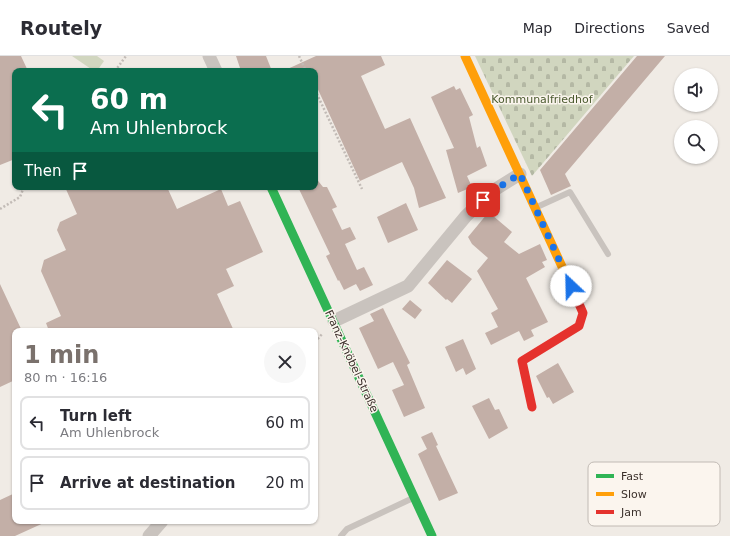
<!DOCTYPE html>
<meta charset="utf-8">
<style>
:root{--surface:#fff;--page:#f7f7f7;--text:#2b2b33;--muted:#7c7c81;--line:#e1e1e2;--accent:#7a716c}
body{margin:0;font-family:"DejaVu Sans",sans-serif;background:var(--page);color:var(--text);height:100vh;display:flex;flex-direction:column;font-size:15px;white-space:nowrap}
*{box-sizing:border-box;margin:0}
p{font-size:13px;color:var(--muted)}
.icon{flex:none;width:22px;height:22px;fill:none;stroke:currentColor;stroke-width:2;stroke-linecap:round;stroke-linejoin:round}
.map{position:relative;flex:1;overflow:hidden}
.side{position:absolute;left:12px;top:272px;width:306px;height:196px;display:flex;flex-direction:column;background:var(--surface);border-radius:8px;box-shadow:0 1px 3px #0004}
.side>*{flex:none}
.guide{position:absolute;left:12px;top:12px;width:306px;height:122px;border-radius:8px;box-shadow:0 1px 3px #0004;background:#0b6e4f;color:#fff;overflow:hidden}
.fabs{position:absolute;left:674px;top:12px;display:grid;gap:8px}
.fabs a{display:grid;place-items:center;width:44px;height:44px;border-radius:50%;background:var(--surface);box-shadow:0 1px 3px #0004;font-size:20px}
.pin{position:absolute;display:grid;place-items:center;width:34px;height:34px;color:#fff;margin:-17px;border-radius:8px;box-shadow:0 2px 6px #0006}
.me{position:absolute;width:44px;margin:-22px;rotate:336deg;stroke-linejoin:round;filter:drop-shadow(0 0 3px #0008)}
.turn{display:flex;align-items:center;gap:14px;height:84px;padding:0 12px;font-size:18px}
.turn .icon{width:52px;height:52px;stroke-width:2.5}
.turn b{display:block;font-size:28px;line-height:34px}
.then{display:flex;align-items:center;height:38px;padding:0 12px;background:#0003;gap:8px;font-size:15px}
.round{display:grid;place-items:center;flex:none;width:42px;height:42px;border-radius:21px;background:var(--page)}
.summary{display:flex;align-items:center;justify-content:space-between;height:68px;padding:0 12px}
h1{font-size:24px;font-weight:700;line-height:30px;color:var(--accent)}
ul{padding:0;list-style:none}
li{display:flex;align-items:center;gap:12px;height:54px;margin:0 8px 6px;padding:0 4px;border:2px solid var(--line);border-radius:8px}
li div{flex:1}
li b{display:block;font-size:15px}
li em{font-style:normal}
header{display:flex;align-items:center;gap:24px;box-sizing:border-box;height:56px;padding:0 20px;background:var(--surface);border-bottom:1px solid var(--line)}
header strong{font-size:19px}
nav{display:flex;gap:22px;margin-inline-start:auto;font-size:14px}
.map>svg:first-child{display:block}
.cemetery{fill:url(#cemetery-stones)}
.pitch{fill:#d1d6bf}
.building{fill:#c3afa7}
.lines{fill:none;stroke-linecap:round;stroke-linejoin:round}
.path{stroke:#c2bbb6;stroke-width:2.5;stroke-dasharray:2 2;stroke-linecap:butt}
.lane{stroke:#c9c3be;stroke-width:6}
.street{stroke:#c9c3be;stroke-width:13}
.fast{stroke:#30b455;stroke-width:9}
.slow{stroke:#ff9f0a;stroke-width:9}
.jam{stroke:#e5322d;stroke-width:9}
.route{stroke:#1a73e8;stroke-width:7;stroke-dasharray:0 12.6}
.labels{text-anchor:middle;stroke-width:3;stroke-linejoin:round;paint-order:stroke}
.park-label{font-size:11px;fill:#4a5a2e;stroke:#fbf5ee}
.street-label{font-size:11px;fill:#3b302b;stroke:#fbf5ee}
.key{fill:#fbf5ee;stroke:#c1bab4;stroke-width:1}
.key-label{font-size:11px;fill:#3b302b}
</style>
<header>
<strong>Routely</strong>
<nav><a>Map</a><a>Directions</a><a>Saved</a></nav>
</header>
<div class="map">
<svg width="730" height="480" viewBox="0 0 730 480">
<defs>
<pattern id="cemetery-stones" width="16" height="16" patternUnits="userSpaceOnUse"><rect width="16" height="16" fill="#d1d6bf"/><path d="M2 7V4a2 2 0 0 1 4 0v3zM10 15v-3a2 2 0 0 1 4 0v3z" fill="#b4b8a4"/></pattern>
</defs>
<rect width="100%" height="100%" fill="#f0ebe5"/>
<path class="cemetery" d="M 475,0 L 634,0 L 532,120 Z"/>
<path class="pitch" d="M 72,0 L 97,0 L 104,5 L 97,15 L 94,15 Z"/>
<path class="building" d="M 0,0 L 21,0 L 28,15 L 15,15 L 15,103 L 0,109 Z
M 236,0 L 266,0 L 272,15 L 241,15 Z
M 316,0 L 381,0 L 385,9 L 361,20 L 385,73 L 410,62 L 446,142 L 419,152 L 414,132 L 402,106 L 360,125 L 315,27 L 315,15 L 283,15 Z
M 637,0 L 665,0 L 565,118 L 571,130 L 551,139 L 540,114 Z
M 454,30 L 456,34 L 460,32 L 473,59 L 469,61 L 477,92 L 480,90 L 487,110 L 467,120 L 472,131 L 458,137 L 446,94 L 454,92 L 431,41 Z
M 315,121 L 323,131 L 327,131 L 337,151 L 332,153 L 342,174 L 350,171 L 356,183 L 345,188 L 357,214 L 364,211 L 373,229 L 360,235 L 356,228 L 344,234 L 339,224 L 338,225 L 326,200 L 330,198 L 298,131 L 315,131 Z
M 65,131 L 167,131 L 177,153 L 221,133 L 228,150 L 240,145 L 263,196 L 226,213 L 234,230 L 217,238 L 234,275 L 49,275 L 46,267 L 61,260 L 41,215 L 44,204 L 66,194 L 57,174 L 60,166 L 77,158 Z
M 406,147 L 418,174 L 388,187 L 377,161 Z
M 487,158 L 491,161 L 492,159 L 512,176 L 504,186 L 519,198 L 540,188 L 547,204 L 542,206 L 545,211 L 526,222 L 548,266 L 531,274 L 534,280 L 524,285 L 519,275 L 491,289 L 485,277 L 498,271 L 491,257 L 498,253 L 477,215 L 488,202 L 472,188 L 468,181 Z
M 447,204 L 472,223 L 452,247 L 447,243 L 446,244 L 428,227 Z
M 0,228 L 22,275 L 15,275 L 15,324 L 0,331 Z
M 410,244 L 422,254 L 415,263 L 402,253 Z
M 383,252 L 410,307 L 407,309 L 425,352 L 404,361 L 392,334 L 404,329 L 393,306 L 378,313 L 359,272 L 374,265 L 370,258 Z
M 463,283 L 476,313 L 466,319 L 463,312 L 456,316 L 445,291 Z
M 558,307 L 574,336 L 553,348 L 549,341 L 547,342 L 536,320 Z
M 489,342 L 495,354 L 499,353 L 508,372 L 489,383 L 472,350 Z
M 432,376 L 438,389 L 436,390 L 458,437 L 439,445 L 418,398 L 427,393 L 421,381 Z
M 15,437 L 15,465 L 48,465 L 15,480 L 0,480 L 0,444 Z"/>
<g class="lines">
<path class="path" d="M 299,0 L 306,15
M 115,15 L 126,0
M 315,34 L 362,133
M 0,153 L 20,141 L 24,131
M 315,286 L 323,277"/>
<path class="lane" d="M 537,151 L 570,136 L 608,198
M 341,480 L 347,473 L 413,442"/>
<path class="street" d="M 209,0 L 216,15
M 334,265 L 408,230 L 466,160 L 491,136 L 520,118
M 149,480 L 162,465"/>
<path class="fast" d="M 271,131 L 432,480"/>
<path class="slow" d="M 465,0 L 576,241"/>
<path class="jam" d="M 532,351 L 522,305 L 579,270 L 583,257 L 576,241"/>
</g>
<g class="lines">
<path class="route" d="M 483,144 L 491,136 L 520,118 L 571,230"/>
</g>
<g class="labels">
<g class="park-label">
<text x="542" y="47">Kommunalfriedhof</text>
</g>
<g class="street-label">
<text transform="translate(352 305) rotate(65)" y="4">Franz-Knöbel-Straße</text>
</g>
</g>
<rect x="588" y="406" width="132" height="64" rx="6" class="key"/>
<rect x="596" y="418" width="18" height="4" fill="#30b455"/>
<rect x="596" y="436" width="18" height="4" fill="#ff9f0a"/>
<rect x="596" y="454" width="18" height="4" fill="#e5322d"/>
<g class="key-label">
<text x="621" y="424">Fast</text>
<text x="621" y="442">Slow</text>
<text x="621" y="460">Jam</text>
</g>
</svg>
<div class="fabs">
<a><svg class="icon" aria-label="sound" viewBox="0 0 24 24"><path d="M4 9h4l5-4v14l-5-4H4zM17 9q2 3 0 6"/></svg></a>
<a><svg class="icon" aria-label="search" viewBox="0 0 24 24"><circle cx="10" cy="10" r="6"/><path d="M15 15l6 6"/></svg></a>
</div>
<div class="pin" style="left:483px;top:144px;background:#d93025"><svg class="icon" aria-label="arrive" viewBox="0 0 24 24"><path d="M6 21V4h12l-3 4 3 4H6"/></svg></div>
<svg class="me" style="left:571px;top:230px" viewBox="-20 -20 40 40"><circle r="19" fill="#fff"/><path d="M0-13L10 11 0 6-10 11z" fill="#1a73e8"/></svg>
<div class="guide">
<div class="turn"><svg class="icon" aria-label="left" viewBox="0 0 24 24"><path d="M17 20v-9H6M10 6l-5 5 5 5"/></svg><div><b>60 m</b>Am Uhlenbrock</div></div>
<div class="then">Then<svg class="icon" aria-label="arrive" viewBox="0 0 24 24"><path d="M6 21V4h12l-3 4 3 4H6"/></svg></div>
</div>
<section class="side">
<div class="summary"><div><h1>1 min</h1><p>80 m · 16:16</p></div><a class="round"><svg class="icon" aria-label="close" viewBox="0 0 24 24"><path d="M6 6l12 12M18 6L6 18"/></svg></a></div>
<ul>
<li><svg class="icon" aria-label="left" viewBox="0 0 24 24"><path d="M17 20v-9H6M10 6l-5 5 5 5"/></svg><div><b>Turn left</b><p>Am Uhlenbrock</p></div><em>60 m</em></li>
<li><svg class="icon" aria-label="arrive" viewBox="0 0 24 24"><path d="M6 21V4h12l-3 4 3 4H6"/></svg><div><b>Arrive at destination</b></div><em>20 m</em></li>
</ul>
</section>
</div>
